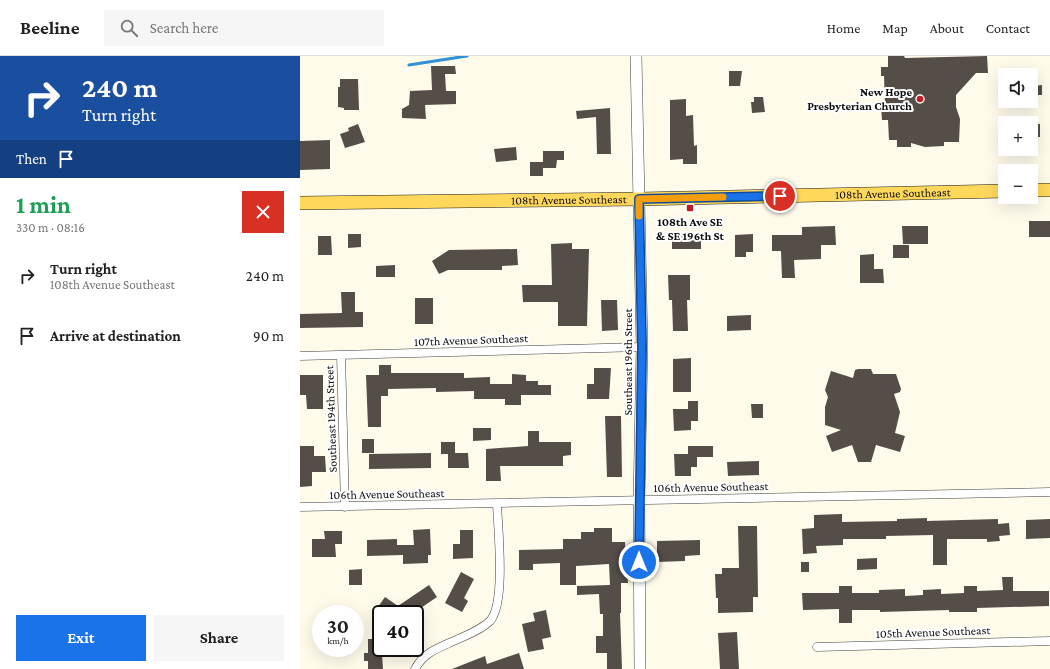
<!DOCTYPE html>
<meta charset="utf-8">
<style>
:root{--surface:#fff;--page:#f6f6f6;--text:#222;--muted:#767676;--line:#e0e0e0;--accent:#1a73e8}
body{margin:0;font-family:"Crimson Pro",serif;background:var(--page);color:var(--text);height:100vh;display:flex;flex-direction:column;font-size:15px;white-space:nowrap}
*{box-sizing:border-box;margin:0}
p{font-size:13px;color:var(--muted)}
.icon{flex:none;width:22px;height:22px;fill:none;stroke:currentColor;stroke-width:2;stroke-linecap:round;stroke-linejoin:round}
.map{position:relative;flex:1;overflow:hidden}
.sheet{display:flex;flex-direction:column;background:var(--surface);width:300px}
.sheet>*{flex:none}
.guide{background:#1a4fa0;color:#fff;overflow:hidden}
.controls{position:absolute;left:698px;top:12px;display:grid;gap:8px}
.controls a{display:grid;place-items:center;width:40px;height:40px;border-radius:0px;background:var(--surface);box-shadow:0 4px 16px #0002;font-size:20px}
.speed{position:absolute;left:12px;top:549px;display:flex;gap:8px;font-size:20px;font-weight:700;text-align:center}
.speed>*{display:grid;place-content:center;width:52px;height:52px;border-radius:50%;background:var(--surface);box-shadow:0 4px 16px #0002;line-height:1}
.speed small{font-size:10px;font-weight:400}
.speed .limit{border:2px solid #111;border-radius:6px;background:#fff;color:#111}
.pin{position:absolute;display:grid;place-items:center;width:34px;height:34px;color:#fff;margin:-17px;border:2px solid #fff;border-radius:50%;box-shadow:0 1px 4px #0007}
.me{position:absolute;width:44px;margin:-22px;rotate:0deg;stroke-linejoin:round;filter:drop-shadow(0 0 3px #0008)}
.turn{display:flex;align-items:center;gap:14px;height:84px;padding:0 16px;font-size:18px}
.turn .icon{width:52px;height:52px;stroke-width:2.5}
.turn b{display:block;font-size:28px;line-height:34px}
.then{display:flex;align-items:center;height:38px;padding:0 16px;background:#0003;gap:8px;font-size:15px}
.round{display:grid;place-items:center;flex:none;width:42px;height:42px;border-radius:0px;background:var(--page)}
.head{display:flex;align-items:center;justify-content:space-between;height:68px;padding:0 16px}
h1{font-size:24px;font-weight:700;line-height:30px;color:#1e9e55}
.cta{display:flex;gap:8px;margin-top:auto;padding:8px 16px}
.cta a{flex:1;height:46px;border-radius:0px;background:var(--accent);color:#fff;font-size:16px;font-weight:700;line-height:46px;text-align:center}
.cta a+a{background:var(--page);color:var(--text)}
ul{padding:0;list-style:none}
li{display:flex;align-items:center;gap:12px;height:60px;padding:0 16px}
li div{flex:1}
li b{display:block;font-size:15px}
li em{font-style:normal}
header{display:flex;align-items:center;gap:24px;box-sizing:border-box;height:56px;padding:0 20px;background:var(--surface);border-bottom:1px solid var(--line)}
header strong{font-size:19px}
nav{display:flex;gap:22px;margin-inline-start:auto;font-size:14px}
.search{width:280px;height:36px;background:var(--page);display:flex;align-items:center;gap:10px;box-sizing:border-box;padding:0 14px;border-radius:0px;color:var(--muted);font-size:15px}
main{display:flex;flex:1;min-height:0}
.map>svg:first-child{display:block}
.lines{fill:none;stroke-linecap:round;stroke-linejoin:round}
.stream{stroke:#3091d4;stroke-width:3}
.building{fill:#554d48}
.minor-casing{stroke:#3f3f3f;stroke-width:9}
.tertiary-casing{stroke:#3f3f3f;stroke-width:12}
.primary-casing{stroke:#1d1d1d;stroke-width:14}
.minor{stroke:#fff;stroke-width:8}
.tertiary{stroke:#fff;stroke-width:11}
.primary{stroke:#ffd85b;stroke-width:13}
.route-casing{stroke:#114b97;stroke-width:10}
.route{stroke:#1a73e8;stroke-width:7}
.slow{stroke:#f59e0b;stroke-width:7}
.poi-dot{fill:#c21d24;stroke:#fff;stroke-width:1.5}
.labels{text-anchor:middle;stroke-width:4;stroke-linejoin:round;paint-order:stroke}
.poi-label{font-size:12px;font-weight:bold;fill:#0c0c0c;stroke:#fff;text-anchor:end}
.street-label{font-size:12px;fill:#0c0c0c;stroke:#fff}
</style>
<header>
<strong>Beeline</strong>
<div class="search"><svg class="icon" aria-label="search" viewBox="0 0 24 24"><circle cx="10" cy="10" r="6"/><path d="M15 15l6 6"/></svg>Search here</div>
<nav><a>Home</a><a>Map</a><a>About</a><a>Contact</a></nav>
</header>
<main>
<section class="sheet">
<div class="guide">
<div class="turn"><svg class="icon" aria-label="right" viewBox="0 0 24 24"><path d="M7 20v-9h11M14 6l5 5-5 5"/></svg><div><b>240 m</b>Turn right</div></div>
<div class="then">Then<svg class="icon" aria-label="arrive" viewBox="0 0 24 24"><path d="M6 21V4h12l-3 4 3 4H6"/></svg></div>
</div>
<div class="head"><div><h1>1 min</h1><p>330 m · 08:16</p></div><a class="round" style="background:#d93025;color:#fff"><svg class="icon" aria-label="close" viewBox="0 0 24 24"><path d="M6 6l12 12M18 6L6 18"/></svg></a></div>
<ul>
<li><svg class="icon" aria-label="right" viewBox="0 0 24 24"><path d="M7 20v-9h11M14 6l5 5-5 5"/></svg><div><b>Turn right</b><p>108th Avenue Southeast</p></div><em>240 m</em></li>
<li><svg class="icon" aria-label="arrive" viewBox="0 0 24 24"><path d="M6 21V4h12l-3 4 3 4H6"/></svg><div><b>Arrive at destination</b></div><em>90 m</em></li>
</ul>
<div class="cta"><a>Exit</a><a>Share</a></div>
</section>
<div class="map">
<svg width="750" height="613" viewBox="0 0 750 613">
<rect width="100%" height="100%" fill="#fffbeb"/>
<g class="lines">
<path class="stream" d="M 109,9 L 167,0"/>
</g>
<path class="building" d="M 588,0 L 604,0 L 605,2 L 687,0 L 688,17 L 676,17 L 656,39 L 656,51 L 660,63 L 659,86 L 644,86 L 644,90 L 625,91 L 611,87 L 611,91 L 597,91 L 597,84 L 589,84 L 588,64 L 582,64 L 581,50 L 585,50 L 584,20 L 581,20 L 581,11 L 588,11 Z
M 131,10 L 155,10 L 156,18 L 145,18 L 146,35 L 156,35 L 156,48 L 125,49 L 126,63 L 102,62 L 102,53 L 109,49 L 110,35 L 132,34 Z
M 429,15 L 442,15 L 440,30 L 429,30 Z
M 40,23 L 58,23 L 59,54 L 44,54 L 44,52 L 38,51 L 38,31 L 40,31 Z
M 742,29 L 742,39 L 734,39 L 733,30 Z
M 454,41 L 463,41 L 465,56 L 452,57 L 451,46 L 454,46 Z
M 386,43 L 386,60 L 393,59 L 394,90 L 397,89 L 397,108 L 383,108 L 383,103 L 370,104 L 370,44 Z
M 310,52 L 311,98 L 297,98 L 296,61 L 277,63 L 276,55 Z
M 731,67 L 740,68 L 740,81 L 731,81 Z
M 58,68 L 65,86 L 45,92 L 40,78 L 49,75 L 48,72 Z
M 30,84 L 30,113 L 0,114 L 0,85 Z
M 216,91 L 217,104 L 196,106 L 194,93 Z
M 243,95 L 264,95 L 264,104 L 257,104 L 256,112 L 243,112 Z
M 230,106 L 243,106 L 243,120 L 230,120 Z
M 729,165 L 750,165 L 750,181 L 729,181 Z
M 535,170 L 536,189 L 521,189 L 521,203 L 494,204 L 495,222 L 482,222 L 481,195 L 472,195 L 472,179 L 502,179 L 502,171 Z
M 602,170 L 628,170 L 628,188 L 603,188 Z
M 48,178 L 61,178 L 61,191 L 48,192 Z
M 372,178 L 401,178 L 401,193 L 372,193 Z
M 453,178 L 453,196 L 446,196 L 446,201 L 435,201 L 435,179 Z
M 18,180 L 31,180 L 32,199 L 18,199 Z
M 272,187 L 272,193 L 289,193 L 287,270 L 258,270 L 258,246 L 223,246 L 222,229 L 252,229 L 251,188 Z
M 593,189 L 609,189 L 609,202 L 593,202 Z
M 217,193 L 218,209 L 202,210 L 202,214 L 148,214 L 139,218 L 132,205 L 149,194 Z
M 574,198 L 574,213 L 583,213 L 584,227 L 560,227 L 560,199 Z
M 95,209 L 95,221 L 76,221 L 76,210 Z
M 368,219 L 390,219 L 390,244 L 387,244 L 388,275 L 373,275 L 372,244 L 369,244 Z
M 41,236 L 55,236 L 55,256 L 63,256 L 63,271 L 0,272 L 0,258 L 42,257 Z
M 115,242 L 133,242 L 133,268 L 115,268 Z
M 301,244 L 317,244 L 318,274 L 302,275 Z
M 451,259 L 451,274 L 427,275 L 427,260 Z
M 391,302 L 391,336 L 373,336 L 373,303 Z
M 79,309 L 91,309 L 91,317 L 164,317 L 164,322 L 190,321 L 190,328 L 212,328 L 212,318 L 226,319 L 226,325 L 238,325 L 238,329 L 251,329 L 251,339 L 221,339 L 221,349 L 205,349 L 205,343 L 174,343 L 174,335 L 136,336 L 136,332 L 88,333 L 88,340 L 81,340 L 81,371 L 68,371 L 66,319 L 79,319 Z
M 294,312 L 311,312 L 309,343 L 287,343 L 287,328 L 294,328 Z
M 558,313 L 571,313 L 573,318 L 596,318 L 601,333 L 600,336 L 594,338 L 600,356 L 595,377 L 605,380 L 600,396 L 576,389 L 571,406 L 558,406 L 552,389 L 532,396 L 526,380 L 541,374 L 525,369 L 525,351 L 528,341 L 525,334 L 531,315 L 553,322 L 555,314 Z
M 0,319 L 23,319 L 23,353 L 7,353 L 6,339 L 0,339 Z
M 388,345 L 398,345 L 398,365 L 391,365 L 391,374 L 374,375 L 373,353 L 388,353 Z
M 451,348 L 463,348 L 463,362 L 452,362 Z
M 305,360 L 321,360 L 322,421 L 307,421 Z
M 173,372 L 191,372 L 191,384 L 173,385 Z
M 228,375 L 239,375 L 239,386 L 271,386 L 271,399 L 263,400 L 263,410 L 200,410 L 201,425 L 186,425 L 186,393 L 228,390 Z
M 62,383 L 74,383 L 74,397 L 62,397 Z
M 141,386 L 155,386 L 155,397 L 168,397 L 169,412 L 148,412 L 148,398 L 141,398 Z
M 0,390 L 14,390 L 14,400 L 25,400 L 26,416 L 12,416 L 12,430 L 0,431 Z
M 388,390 L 413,390 L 413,401 L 397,401 L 397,411 L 391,411 L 391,420 L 375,420 L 374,398 L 388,398 Z
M 131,397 L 131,412 L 69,413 L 69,398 Z
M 459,405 L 459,419 L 428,420 L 427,406 Z
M 542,458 L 542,466 L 597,465 L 597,463 L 627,462 L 627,465 L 698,463 L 698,468 L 709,467 L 710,479 L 699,480 L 700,485 L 687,486 L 687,483 L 647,483 L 647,509 L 633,509 L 633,479 L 586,480 L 586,483 L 543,483 L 543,489 L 516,490 L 517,497 L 503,498 L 502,473 L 514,472 L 514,459 Z
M 750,463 L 750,482 L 726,483 L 726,464 Z
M 438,470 L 457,470 L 458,541 L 453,541 L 453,556 L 418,557 L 418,542 L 416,542 L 415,518 L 422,518 L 422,512 L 439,512 Z
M 294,472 L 312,472 L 312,486 L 325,486 L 326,515 L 327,515 L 328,527 L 321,527 L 321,557 L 320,557 L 322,613 L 307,613 L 307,597 L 296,597 L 296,580 L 303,580 L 303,558 L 300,558 L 299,538 L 277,539 L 277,530 L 310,529 L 309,508 L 276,510 L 276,529 L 260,529 L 260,507 L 233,508 L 233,514 L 219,514 L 219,494 L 263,493 L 263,483 L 281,483 L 281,476 L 294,476 Z
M 130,473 L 131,499 L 128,499 L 128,507 L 103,508 L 103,499 L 67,500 L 67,484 L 97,483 L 97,489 L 114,489 L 113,474 Z
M 160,474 L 173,474 L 173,502 L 153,503 L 153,488 L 160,488 Z
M 24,475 L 42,475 L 42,488 L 35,488 L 36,501 L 12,501 L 12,483 L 25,483 Z
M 400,484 L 400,499 L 385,500 L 385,505 L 357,506 L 357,485 Z
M 577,502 L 577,513 L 557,514 L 557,503 Z
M 501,506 L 509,506 L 509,516 L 501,516 Z
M 62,513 L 62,529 L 49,529 L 49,514 Z
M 161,516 L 174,523 L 164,542 L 168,545 L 162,556 L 145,547 Z
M 702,521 L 713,521 L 713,535 L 749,535 L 749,550 L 677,552 L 677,556 L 649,556 L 649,554 L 580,556 L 580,554 L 552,554 L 552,567 L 539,567 L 539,553 L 503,554 L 502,537 L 539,537 L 539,530 L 552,530 L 552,537 L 579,537 L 579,534 L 605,533 L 605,540 L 623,539 L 623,534 L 641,533 L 641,538 L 664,537 L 664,530 L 677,530 L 677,535 L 703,534 Z
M 129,529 L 137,541 L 112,558 L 81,558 L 81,576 L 72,570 L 80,558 L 73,558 L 85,541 L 98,550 Z
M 246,554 L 251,581 L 242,583 L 244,593 L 228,596 L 222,568 L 235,565 L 233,557 Z
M 437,576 L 439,613 L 420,613 L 418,577 Z
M 68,583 L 81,583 L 83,613 L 68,613 L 68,605 L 64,605 L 64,597 L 68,597 Z
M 219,597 L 224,613 L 152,613 L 185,600 L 187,608 Z"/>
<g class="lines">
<defs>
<path id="minor" d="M 41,299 L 45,451
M 0,300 L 342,291
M 0,451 L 750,436
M 517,591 L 750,585
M 115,613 C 124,596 139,592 156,584 C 167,579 181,574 190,565 C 206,548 198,473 197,448"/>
<path id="tertiary" d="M 336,0 L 342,291 L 339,445 L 340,613"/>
<g id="primary">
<path d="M 731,134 L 750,134"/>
<path id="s1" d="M 0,147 L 339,143 L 705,135"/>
</g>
</defs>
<use href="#minor" class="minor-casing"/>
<use href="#tertiary" class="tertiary-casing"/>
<use href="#primary" class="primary-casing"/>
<use href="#minor" class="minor"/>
<use href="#tertiary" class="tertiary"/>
<use href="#primary" class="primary"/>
</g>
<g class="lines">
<defs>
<path id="route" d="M 339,506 L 342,291 L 339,143 L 480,140"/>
</defs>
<use href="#route" class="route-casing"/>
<use href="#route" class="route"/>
<path class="slow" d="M 339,160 L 339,143 L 423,141"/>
</g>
<g class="poi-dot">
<circle cx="620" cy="43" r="4"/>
<rect x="386" y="148" width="8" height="8" rx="2"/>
</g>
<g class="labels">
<g class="poi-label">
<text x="612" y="40">New Hope<tspan x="612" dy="14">Presbyterian Church</tspan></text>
<text x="390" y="170" text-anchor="middle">108th Ave SE<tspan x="390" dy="14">&amp; SE 196th St</tspan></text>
</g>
<g class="street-label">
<text dy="4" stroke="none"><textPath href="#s1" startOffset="593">108th Avenue Southeast</textPath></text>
<text dy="4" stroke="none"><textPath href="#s1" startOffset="269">108th Avenue Southeast</textPath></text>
<text transform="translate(171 284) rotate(-2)" y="4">107th Avenue Southeast</text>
<text transform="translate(328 306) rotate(-90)" y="4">Southeast 196th Street</text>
<text transform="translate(31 363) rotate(-92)" y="4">Southeast 194th Street</text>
<text transform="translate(411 431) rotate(-1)" y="4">106th Avenue Southeast</text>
<text transform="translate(87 438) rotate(-1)" y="4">106th Avenue Southeast</text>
<text transform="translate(633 576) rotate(-2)" y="4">105th Avenue Southeast</text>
</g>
</g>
</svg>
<div class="controls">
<a><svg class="icon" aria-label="sound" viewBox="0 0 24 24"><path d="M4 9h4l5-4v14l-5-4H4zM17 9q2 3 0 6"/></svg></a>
<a>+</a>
<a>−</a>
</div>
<div class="speed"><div>30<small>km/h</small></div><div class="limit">40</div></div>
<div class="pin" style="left:480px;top:140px;background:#d93025"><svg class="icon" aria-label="arrive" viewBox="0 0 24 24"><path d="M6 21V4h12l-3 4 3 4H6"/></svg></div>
<svg class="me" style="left:339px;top:506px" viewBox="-20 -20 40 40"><circle r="17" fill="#1a73e8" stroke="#fff" stroke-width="3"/><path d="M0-11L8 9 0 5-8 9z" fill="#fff"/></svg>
</div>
</main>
